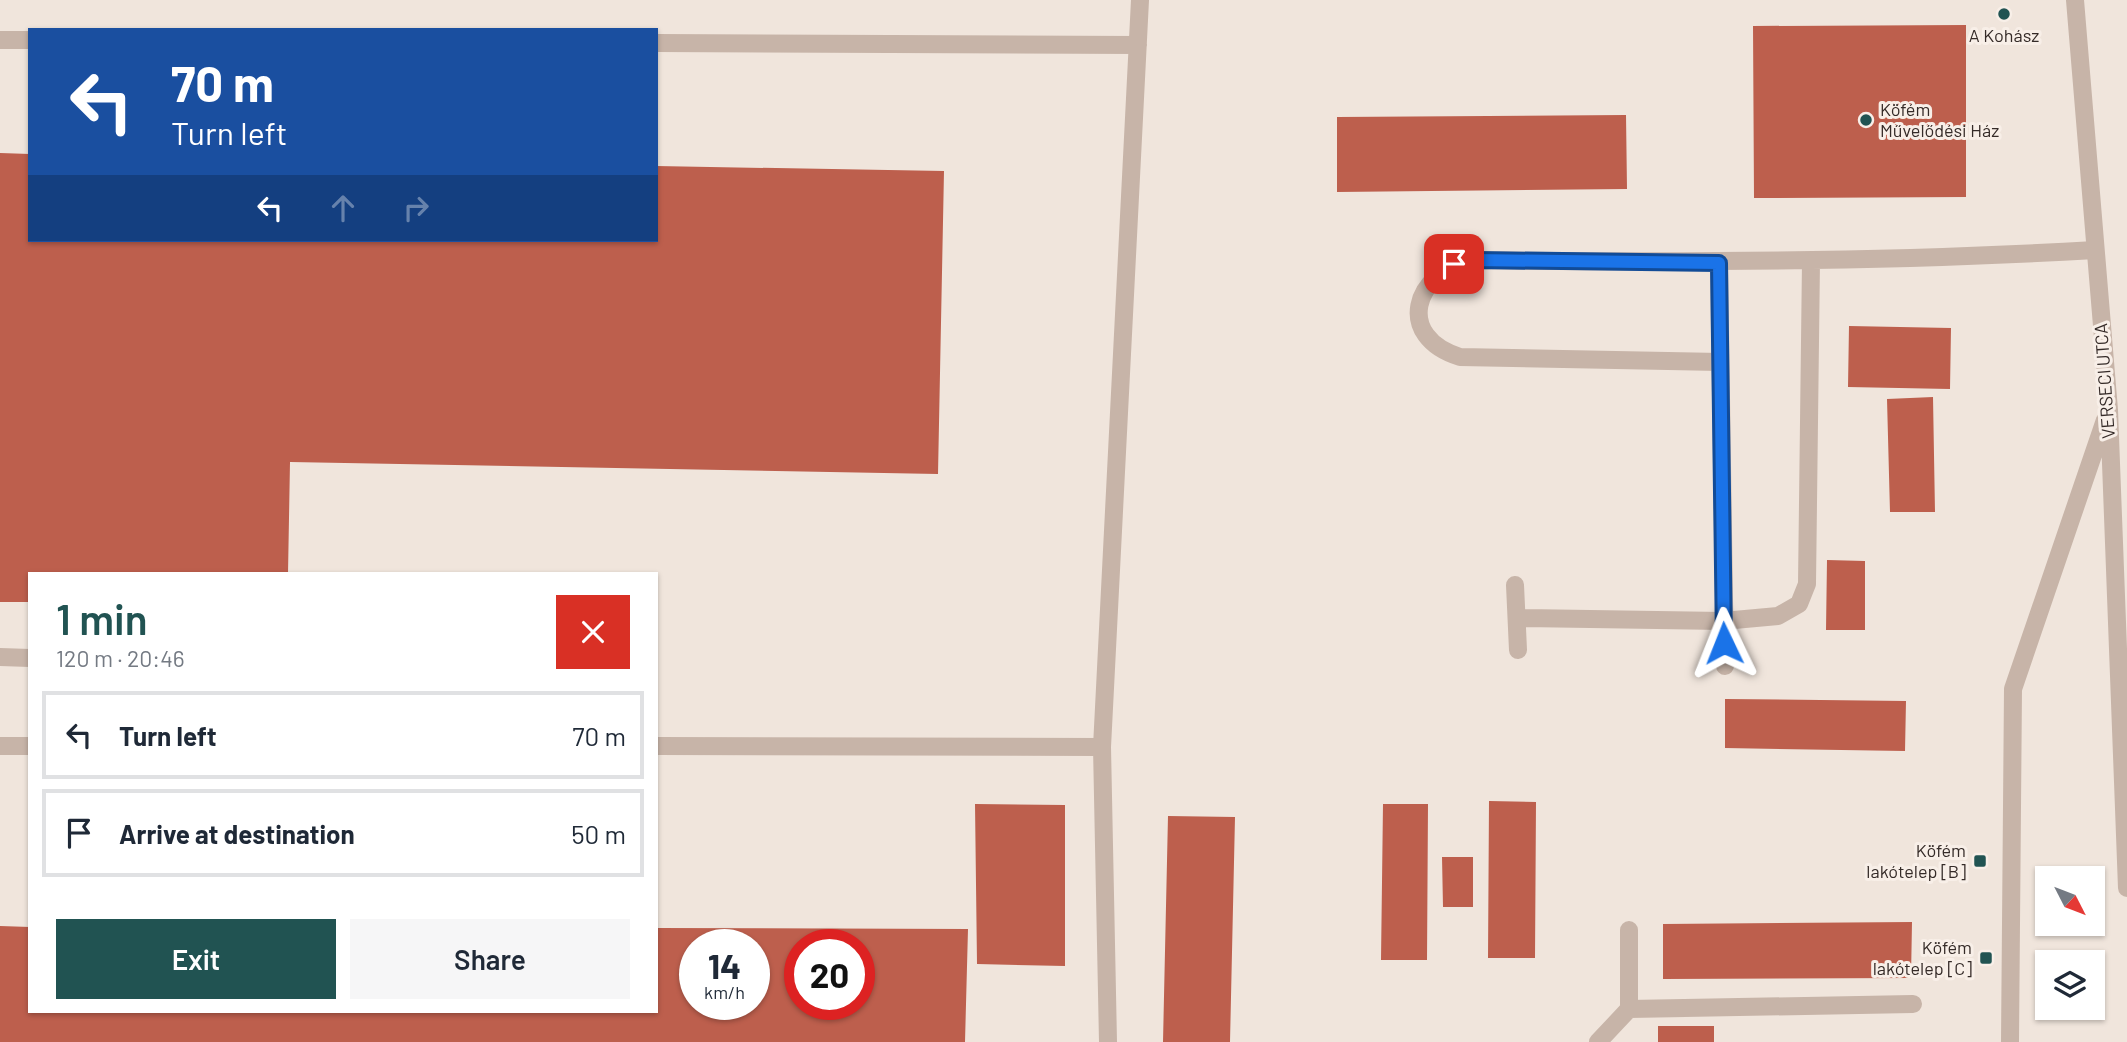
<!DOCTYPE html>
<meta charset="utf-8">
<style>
:root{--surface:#fff;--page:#f6f6f7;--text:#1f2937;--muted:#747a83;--line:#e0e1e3;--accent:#215352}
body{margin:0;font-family:Barlow,sans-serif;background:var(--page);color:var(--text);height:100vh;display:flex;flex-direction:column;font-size:26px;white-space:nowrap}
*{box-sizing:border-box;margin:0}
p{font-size:23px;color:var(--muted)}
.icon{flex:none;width:38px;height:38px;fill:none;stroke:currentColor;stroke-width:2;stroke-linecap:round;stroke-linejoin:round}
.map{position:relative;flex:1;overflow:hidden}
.details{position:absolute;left:28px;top:572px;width:630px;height:441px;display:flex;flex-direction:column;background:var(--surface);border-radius:0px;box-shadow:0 2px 5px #0004}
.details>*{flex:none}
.hud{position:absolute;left:28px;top:28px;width:630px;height:214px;border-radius:0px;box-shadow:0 2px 5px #0004;background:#1a4fa0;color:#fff;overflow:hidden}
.needle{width:46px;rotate:132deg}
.tools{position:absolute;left:2035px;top:866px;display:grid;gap:14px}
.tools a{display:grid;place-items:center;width:70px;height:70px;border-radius:0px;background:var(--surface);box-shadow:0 2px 5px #0004;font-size:35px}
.speed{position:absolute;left:679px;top:929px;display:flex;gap:14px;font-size:35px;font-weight:700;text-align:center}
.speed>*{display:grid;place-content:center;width:91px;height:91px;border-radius:50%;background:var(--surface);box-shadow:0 2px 5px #0004;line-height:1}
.speed small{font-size:18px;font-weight:400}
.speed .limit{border:10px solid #d22;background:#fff;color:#111}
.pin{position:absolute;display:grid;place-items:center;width:60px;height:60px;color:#fff;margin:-30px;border-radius:14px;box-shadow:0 4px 10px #0006}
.me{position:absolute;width:77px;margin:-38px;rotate:358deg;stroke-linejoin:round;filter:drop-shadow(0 0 5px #0008)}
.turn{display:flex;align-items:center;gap:24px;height:147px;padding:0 28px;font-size:32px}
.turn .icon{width:91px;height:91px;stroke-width:2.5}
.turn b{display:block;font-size:49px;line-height:60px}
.lanes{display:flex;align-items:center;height:66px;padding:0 28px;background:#0003;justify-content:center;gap:35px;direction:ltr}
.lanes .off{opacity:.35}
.round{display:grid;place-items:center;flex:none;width:74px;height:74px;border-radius:0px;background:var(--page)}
.head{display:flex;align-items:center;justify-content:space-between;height:119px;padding:0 28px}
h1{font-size:42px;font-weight:600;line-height:52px;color:var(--accent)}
.cta{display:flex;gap:14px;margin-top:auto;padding:14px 28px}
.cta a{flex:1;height:80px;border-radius:0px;background:var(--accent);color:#fff;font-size:28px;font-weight:600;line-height:80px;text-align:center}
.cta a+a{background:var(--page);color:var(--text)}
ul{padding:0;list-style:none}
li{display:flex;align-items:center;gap:21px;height:88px;margin:0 14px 10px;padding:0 14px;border:4px solid var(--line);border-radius:0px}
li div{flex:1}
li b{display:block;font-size:26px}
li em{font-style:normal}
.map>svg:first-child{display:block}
.building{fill:#bd5f4d;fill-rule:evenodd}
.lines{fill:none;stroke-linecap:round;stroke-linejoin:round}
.minor{stroke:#c7b4a8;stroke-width:18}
.route-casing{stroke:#114b97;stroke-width:18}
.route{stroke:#1a73e8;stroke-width:12}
.poi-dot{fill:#215352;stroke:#f8efe8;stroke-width:2.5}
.labels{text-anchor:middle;stroke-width:6;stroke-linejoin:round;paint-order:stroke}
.poi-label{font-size:18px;fill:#352b28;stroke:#f8efe8;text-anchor:end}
.street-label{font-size:18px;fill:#352b28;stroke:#f8efe8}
</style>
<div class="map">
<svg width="2127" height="1042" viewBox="0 0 2127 1042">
<rect width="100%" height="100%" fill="#f0e5dc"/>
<path class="building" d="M 1966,25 L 1966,197 L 1754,198 L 1753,26 Z
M 1626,115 L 1627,189 L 1337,192 L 1337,117 Z
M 0,153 L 30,154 L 30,240 L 656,240 L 656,166 L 944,171 L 938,474 L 290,462 L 288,574 L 30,574 L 30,602 L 0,602 Z
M 1849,326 L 1951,328 L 1950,389 L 1848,387 Z
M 1933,397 L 1935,512 L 1890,512 L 1887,399 Z
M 1827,560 L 1865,561 L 1865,630 L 1826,630 Z
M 1725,699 L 1906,701 L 1905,751 L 1725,748 Z
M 1489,801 L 1536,802 L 1535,958 L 1488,958 Z
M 975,804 L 1065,805 L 1065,966 L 977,964 Z
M 1383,804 L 1428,804 L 1427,960 L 1381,960 Z
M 1168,816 L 1235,817 L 1230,1042 L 1163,1042 Z
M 1442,857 L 1473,857 L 1473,907 L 1443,907 Z
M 1912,922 L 1911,978 L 1663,979 L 1663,924 Z
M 0,926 L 30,927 L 30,1012 L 656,1012 L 656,928 L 968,929 L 965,1042 L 0,1042 ZM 695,945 L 754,945 L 754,1004 L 695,1004 ZM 800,945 L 859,945 L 859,1004 L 800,1004 Z
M 1658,1026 L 1714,1026 L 1714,1042 L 1658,1042 Z"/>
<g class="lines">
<path class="minor" d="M 2075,0 L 2109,410 L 2127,888
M 0,40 L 30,40
M 656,43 L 1138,45
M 1719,263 L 1725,666
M 1720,362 L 1460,357 C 1395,337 1412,272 1474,260 C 1681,263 1888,262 2095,250
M 1515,585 L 1518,650
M 1517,618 L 1723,621 L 1778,616 L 1799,604 L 1807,584 L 1811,261
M 0,657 L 30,658
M 0,746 L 30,746
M 656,746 L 1102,747
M 1629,1009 L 1913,1004
M 1108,1042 L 1102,747 L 1140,0
M 1598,1042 L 1629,1009 L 1629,930
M 2010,1042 L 2013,689 L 2105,420"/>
</g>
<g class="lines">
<defs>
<path id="route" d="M 1454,264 L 1474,260 L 1719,263 L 1724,643"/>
</defs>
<use href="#route" class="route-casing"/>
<use href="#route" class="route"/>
</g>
<g class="poi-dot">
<circle cx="2004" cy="14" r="7"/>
<circle cx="1866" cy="120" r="7"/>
<rect x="1973" y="854" width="14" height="14" rx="3.5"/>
<rect x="1979" y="951" width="14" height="14" rx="3.5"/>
</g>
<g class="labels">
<g class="poi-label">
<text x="2004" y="42" text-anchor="middle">A Kohász</text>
<text x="1880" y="116" text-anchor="start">Köfém<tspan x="1880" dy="21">Művelődési Ház</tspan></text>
<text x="1966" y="857">Köfém<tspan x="1966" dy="21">lakótelep [B]</tspan></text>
<text x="1972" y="954">Köfém<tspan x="1972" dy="21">lakótelep [C]</tspan></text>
</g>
<g class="street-label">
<text transform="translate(2105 381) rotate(-94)" y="6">VERSECI UTCA</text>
</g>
</g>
</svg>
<div class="tools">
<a><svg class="needle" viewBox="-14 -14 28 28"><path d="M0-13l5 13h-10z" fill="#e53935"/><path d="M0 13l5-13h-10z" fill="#747a83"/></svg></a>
<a><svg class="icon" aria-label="layers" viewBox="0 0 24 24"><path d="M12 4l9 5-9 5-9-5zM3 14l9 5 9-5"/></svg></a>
</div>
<div class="speed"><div>14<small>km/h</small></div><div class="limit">20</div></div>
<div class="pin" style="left:1454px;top:264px;background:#d93025"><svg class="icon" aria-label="arrive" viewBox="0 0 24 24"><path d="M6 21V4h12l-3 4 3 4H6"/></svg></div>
<svg class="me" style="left:1724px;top:643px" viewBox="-20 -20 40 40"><path d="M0-17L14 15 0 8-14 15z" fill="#1a73e8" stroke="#fff" stroke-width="4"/></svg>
<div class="hud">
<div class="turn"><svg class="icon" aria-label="left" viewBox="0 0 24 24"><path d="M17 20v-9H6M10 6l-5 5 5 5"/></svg><div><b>70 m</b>Turn left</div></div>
<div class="lanes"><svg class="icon" aria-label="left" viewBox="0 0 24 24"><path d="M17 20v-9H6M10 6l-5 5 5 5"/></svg><svg class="icon off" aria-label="ahead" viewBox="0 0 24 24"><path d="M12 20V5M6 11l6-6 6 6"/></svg><svg class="icon off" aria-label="right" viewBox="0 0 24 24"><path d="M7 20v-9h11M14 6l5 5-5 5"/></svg></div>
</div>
<section class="details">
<div class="head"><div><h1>1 min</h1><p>120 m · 20:46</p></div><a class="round" style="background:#d93025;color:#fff"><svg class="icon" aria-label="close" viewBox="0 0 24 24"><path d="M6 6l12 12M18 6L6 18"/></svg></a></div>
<ul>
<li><svg class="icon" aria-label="left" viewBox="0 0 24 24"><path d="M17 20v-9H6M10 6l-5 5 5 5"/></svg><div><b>Turn left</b></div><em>70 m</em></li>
<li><svg class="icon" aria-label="arrive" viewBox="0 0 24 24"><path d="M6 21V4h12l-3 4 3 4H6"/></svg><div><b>Arrive at destination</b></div><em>50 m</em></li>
</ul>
<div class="cta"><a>Exit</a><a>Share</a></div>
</section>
</div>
